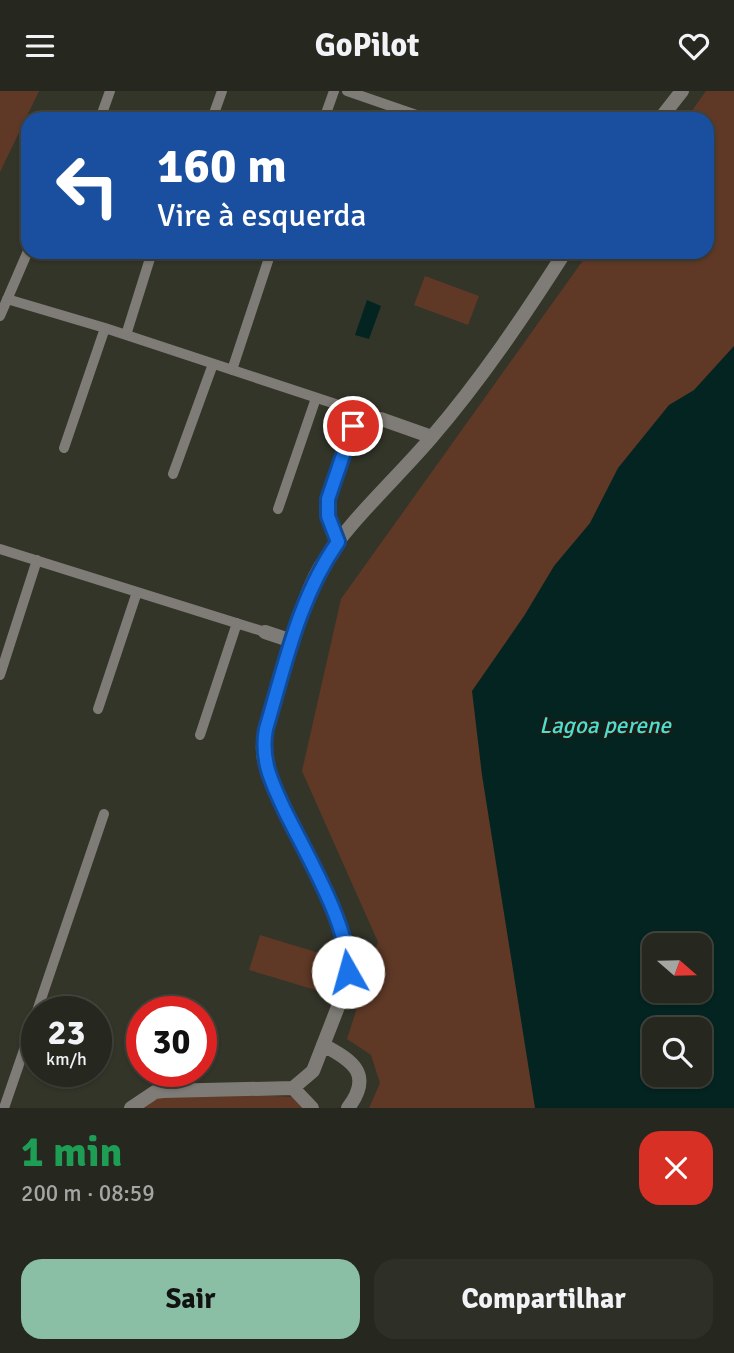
<!DOCTYPE html>
<html lang="pt">
<meta charset="utf-8">
<style>
:root{--surface:#26281f;--page:#2e3028;--text:#f1f3f6;--muted:#a4a6a4;--line:#42443d;--accent:#8abfa5}
body{margin:0;font-family:Signika,sans-serif;background:var(--page);color:var(--text);height:100vh;display:flex;flex-direction:column;font-size:26px;white-space:nowrap}
*{box-sizing:border-box;margin:0}
p{font-size:23px;color:var(--muted)}
.icon{flex:none;width:38px;height:38px;fill:none;stroke:currentColor;stroke-width:2;stroke-linecap:round;stroke-linejoin:round}
.map{position:relative;height:1017px;overflow:hidden}
.details{display:flex;flex-direction:column;background:var(--surface);flex:1}
.details>*{flex:none}
.guide{position:absolute;left:21px;top:21px;width:693px;height:147px;border-radius:21px;box-shadow:0 2px 5px #0004,0 0 0 2px var(--line);background:#1a4fa0;color:#fff;overflow:hidden}
.needle{width:46px;rotate:110deg}
.controls{position:absolute;left:642px;top:842px;display:grid;gap:14px}
.controls a{display:grid;place-items:center;width:70px;height:70px;border-radius:14px;background:var(--surface);box-shadow:0 2px 5px #0004,0 0 0 2px var(--line);font-size:35px}
.speed{position:absolute;left:21px;top:905px;display:flex;gap:14px;font-size:35px;font-weight:700;text-align:center}
.speed>*{display:grid;place-content:center;width:91px;height:91px;border-radius:50%;background:var(--surface);box-shadow:0 2px 5px #0004,0 0 0 2px var(--line);line-height:1}
.speed small{font-size:18px;font-weight:400}
.speed .limit{border:10px solid #d22;background:#fff;color:#111}
.pin{position:absolute;display:grid;place-items:center;width:60px;height:60px;color:#fff;margin:-30px;border:4px solid #fff;border-radius:50%;box-shadow:0 2px 7px #0007}
.me{position:absolute;width:77px;margin:-38px;rotate:353deg;stroke-linejoin:round;filter:drop-shadow(0 0 5px #0008)}
.turn{display:flex;align-items:center;gap:24px;height:147px;padding:0 21px;font-size:32px}
.turn .icon{width:91px;height:91px;stroke-width:2.5}
.turn b{display:block;font-size:49px;line-height:60px}
.round{display:grid;place-items:center;flex:none;width:74px;height:74px;border-radius:21px;background:var(--page)}
.summary{display:flex;align-items:center;justify-content:space-between;height:119px;padding:0 21px}
h1{font-size:42px;font-weight:800;line-height:52px;color:#1e9e55}
.button{display:flex;gap:14px;margin-top:auto;padding:14px 21px}
.button a{flex:1;height:80px;border-radius:21px;background:var(--accent);color:#111;font-size:28px;font-weight:800;line-height:80px;text-align:center}
.button a+a{background:var(--page);color:var(--text)}
header{display:flex;justify-content:space-between;align-items:center;height:91px;padding:0 21px;background:var(--surface);font-size:32px;font-weight:800}
.map>svg:first-child{display:block}
.green{fill:#5f3926;fill-rule:evenodd}
.water{fill:#042421;fill-rule:evenodd}
.lines{fill:none;stroke-linecap:round;stroke-linejoin:round}
.lane{stroke:#7f7c77;stroke-width:10}
.street{stroke:#7f7c77;stroke-width:14}
.route-casing{stroke:#114b97;stroke-width:18}
.route{stroke:#1a73e8;stroke-width:12}
.labels{text-anchor:middle;stroke-width:5;stroke-linejoin:round;paint-order:stroke}
.water-label{font-size:23px;font-style:italic;fill:#4ddece;stroke:#1b1c16}
</style>
<header><svg class="icon" aria-label="menu" viewBox="0 0 24 24"><path d="M4 6h16M4 12h16M4 18h16"/></svg>GoPilot<svg class="icon" aria-label="heart" viewBox="0 0 24 24"><path d="M12 20l-8-8c-3-5 5-10 8-4 3-6 11-1 8 4z"/></svg></header>
<div class="map">
<svg width="734" height="1017" viewBox="0 0 734 1017">
<rect width="100%" height="100%" fill="#333529"/>
<path class="green" d="M 0,0 L 39,0 L 0,81 Z
M 706,0 L 734,0 L 734,1017 L 369,1017 L 380,992 L 371,964 L 347,948 L 378,851 L 302,680 L 341,508 L 589,161 L 707,161 L 707,28 L 686,28 ZM 654,854 L 700,854 L 700,900 L 654,900 ZM 654,938 L 700,938 L 700,984 L 654,984 Z
M 425,185 L 479,205 L 468,234 L 414,214 Z
M 260,844 L 329,865 L 319,900 L 249,879 Z
M 170,1000 L 294,1006 L 305,1017 L 131,1017 Z"/>
<path class="water" d="M 367,209 L 381,215 L 369,248 L 355,244 Z
M 734,255 L 734,1017 L 535,1017 L 482,684 L 472,600 L 524,525 L 554,475 L 590,432 L 618,377 L 669,314 L 694,299 ZM 654,854 L 700,854 L 700,900 L 654,900 ZM 654,938 L 700,938 L 700,984 L 654,984 Z"/>
<g class="lines">
<path class="lane" d="M 347,0 L 428,28
M 100,28 L 110,0
M 212,28 L 222,0
M 324,28 L 334,0
M 7,208 L 105,237 L 381,328
M 0,225 L 28,160
M 126,244 L 152,161
M 232,279 L 270,164
M 349,348 L 358,321
M 64,357 L 105,237
M 173,383 L 213,273
M 278,418 L 316,307
M 0,458 L 265,541
M 0,584 L 37,469
M 98,618 L 137,501
M 200,644 L 237,532
M 37,920 L 104,723
M 4,1017 L 37,921"/>
<path class="street" d="M 660,28 L 682,0
M 381,328 L 432,346
M 338,451 L 328,425 L 328,408 L 349,348
M 265,541 L 292,550
M 323,954 C 354,970 373,984 348,1017
M 293,997 L 312,1017
M 131,1017 L 155,1001 L 163,1000 L 293,997 L 313,980 L 343,903 L 349,867 L 340,834 L 268,684 C 265,674 262,664 263,653 C 265,631 275,608 281,586 C 293,550 301,509 320,476 C 347,432 397,387 431,347 C 481,289 524,225 565,161"/>
</g>
<g class="lines">
<defs>
<path id="route" d="M 348,881 C 350,836 306,763 285,720 C 272,692 260,669 266,638 C 285,574 299,506 338,451 L 328,425 L 328,408 L 353,335"/>
</defs>
<use href="#route" class="route-casing"/>
<use href="#route" class="route"/>
</g>
<g class="labels">
<g class="water-label">
<text x="605" y="642">Lagoa perene</text>
</g>
</g>
</svg>
<div class="controls">
<a><svg class="needle" viewBox="-14 -14 28 28"><path d="M0-13l5 13h-10z" fill="#e53935"/><path d="M0 13l5-13h-10z" fill="#a4a6a4"/></svg></a>
<a><svg class="icon" aria-label="search" viewBox="0 0 24 24"><circle cx="10" cy="10" r="6"/><path d="M15 15l6 6"/></svg></a>
</div>
<div class="speed"><div>23<small>km/h</small></div><div class="limit">30</div></div>
<div class="pin" style="left:353px;top:335px;background:#d93025"><svg class="icon" aria-label="arrive" viewBox="0 0 24 24"><path d="M6 21V4h12l-3 4 3 4H6"/></svg></div>
<svg class="me" style="left:348px;top:881px" viewBox="-20 -20 40 40"><circle r="19" fill="#fff"/><path d="M0-13L10 11 0 6-10 11z" fill="#1a73e8"/></svg>
<div class="guide">
<div class="turn"><svg class="icon" aria-label="left" viewBox="0 0 24 24"><path d="M17 20v-9H6M10 6l-5 5 5 5"/></svg><div><b>160 m</b>Vire à esquerda</div></div>
</div>
</div>
<section class="details">
<div class="summary"><div><h1>1 min</h1><p>200 m · 08:59</p></div><a class="round" style="background:#d93025;color:#fff"><svg class="icon" aria-label="close" viewBox="0 0 24 24"><path d="M6 6l12 12M18 6L6 18"/></svg></a></div>
<div class="button"><a>Sair</a><a>Compartilhar</a></div>
</section>
